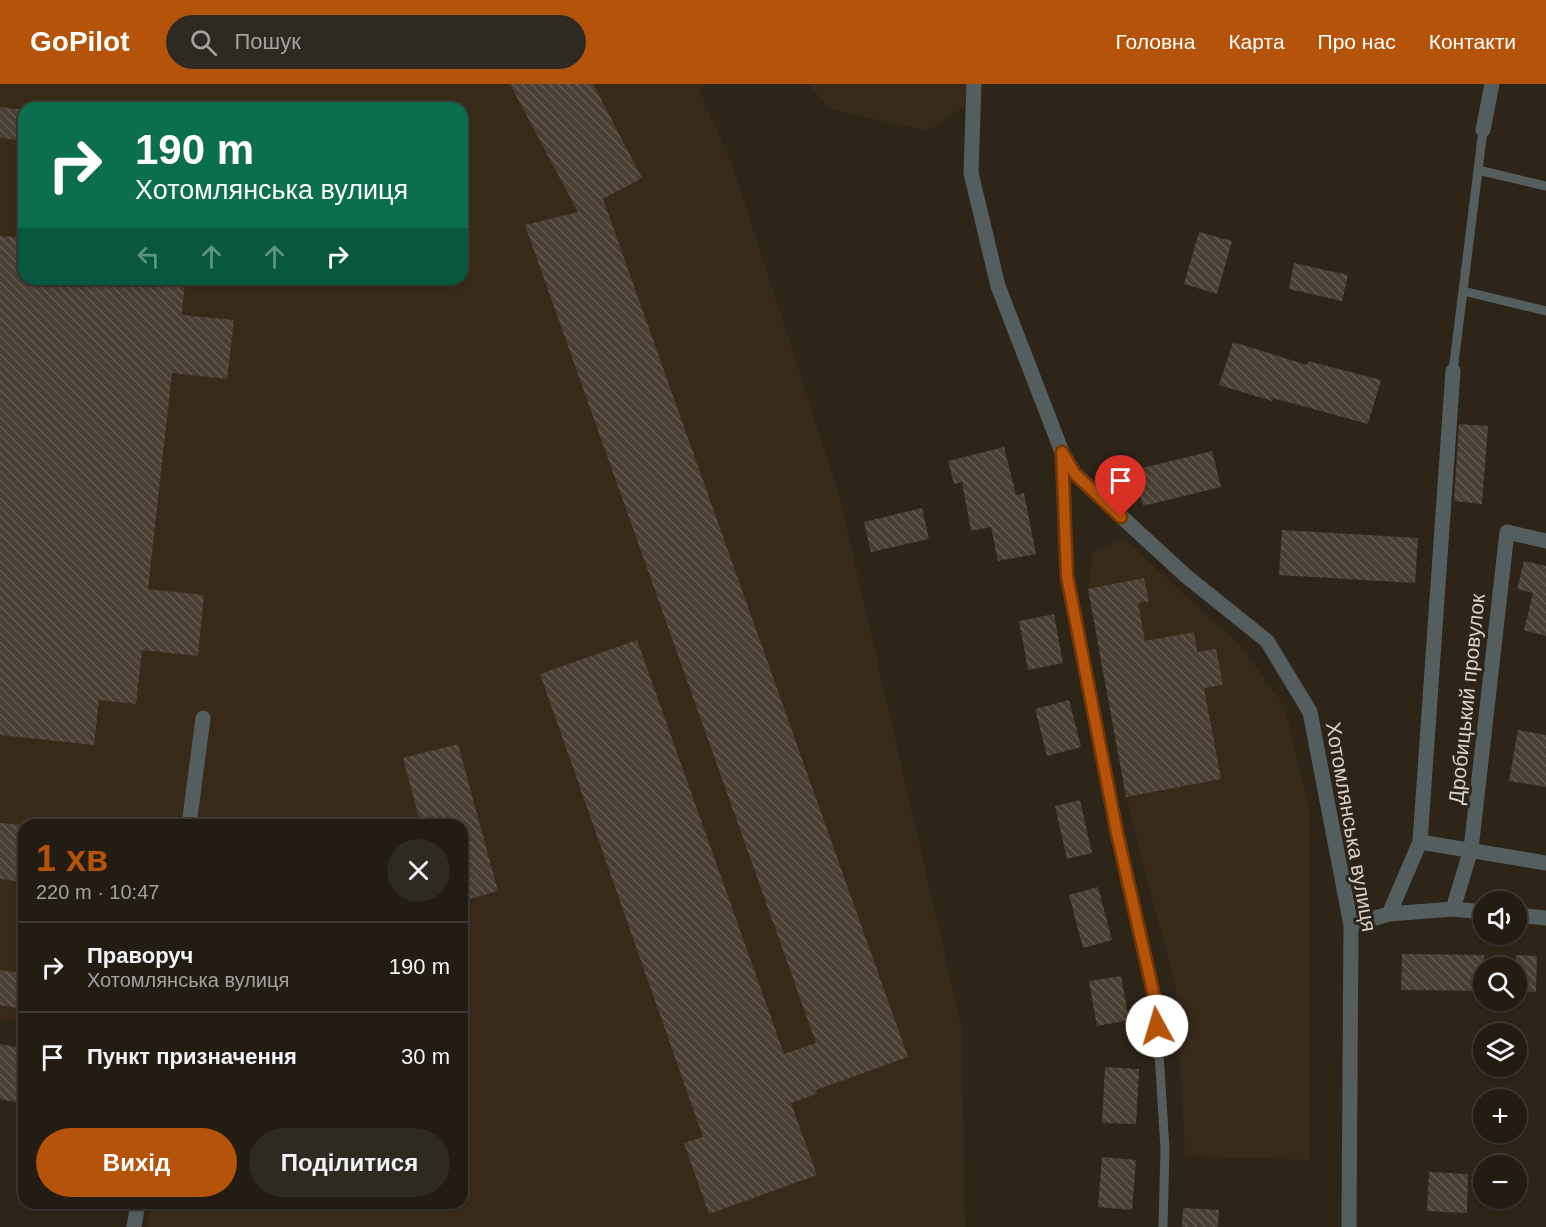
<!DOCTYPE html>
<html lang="uk">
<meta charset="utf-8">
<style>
:root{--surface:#221c13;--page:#2e2921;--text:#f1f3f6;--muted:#a2a1a0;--line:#3f3a33;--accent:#b45309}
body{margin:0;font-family:Arial,sans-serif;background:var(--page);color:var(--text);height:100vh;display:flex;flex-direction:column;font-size:22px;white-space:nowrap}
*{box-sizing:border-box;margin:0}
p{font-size:20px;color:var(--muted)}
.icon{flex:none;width:33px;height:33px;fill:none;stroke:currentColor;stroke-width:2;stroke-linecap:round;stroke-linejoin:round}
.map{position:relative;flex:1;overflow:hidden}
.drawer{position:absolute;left:18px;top:735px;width:450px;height:390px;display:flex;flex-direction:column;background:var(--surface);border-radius:18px;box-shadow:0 2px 4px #0004,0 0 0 2px var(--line)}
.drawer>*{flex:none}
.guide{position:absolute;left:18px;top:18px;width:450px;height:183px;border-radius:18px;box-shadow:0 2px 4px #0004,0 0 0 2px var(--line);background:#0b6e4f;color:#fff;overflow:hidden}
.tools{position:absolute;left:1473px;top:807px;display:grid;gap:12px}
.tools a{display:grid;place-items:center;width:54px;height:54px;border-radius:50%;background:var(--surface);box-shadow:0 2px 4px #0004,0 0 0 2px var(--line);font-size:30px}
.pin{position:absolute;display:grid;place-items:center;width:51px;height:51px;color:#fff;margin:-62px -26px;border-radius:50% 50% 50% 0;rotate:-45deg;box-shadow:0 0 6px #0007}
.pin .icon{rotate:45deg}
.me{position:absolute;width:66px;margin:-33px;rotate:354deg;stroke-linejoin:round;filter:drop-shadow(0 0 4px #0008)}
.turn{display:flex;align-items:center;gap:21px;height:126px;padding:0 18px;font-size:27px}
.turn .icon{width:78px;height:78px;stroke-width:2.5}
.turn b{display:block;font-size:42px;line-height:51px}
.lanes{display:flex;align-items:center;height:57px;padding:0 18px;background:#0003;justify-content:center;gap:30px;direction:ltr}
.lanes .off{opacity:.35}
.round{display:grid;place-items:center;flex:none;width:63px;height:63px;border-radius:32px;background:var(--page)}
.head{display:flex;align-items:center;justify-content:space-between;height:102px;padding:0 18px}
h1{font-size:36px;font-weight:600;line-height:45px;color:var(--accent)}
.cta{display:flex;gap:12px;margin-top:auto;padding:12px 18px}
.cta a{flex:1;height:69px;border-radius:36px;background:var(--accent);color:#fff;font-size:24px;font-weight:600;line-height:69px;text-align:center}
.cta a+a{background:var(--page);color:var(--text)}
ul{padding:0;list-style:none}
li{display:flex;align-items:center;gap:18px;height:90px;padding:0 18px;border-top:2px solid var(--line)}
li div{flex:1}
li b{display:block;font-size:22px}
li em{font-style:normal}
header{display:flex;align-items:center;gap:36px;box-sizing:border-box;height:84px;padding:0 30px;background:var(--accent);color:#fff}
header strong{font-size:28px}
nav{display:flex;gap:33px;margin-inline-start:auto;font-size:21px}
.search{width:420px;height:54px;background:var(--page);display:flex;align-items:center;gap:15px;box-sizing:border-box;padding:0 21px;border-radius:33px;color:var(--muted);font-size:22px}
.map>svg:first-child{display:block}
.built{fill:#382a19;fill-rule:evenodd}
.building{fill:url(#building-back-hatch)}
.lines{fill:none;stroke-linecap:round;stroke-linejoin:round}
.service{stroke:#555e5f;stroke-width:9}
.minor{stroke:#555e5f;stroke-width:15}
.route-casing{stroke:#753606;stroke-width:15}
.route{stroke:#b45309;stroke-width:10}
.labels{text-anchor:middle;stroke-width:6;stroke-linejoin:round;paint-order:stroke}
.street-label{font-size:21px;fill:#d9d3cb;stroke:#2e2519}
</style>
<header>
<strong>GoPilot</strong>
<div class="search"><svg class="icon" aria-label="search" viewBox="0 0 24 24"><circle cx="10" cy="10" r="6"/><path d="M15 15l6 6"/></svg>Пошук</div>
<nav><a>Головна</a><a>Карта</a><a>Про нас</a><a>Контакти</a></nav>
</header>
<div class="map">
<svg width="1546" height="1143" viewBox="0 0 1546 1143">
<defs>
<pattern id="building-back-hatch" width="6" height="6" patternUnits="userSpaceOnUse" patternTransform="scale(1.5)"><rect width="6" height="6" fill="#4a3f33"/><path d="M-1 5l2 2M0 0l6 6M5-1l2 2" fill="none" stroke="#645a4f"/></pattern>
</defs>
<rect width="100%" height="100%" fill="#2e2519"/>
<path class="built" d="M 0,0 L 705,0 L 699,5 L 733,83 L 839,410 L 962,945 L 965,1143 L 148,1143 L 150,1119 L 462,1119 L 462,741 L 24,741 L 24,938 L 0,935 ZM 24,24 L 462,24 L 462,195 L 24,195 Z
M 808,0 L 974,0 L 975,16 L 927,47 L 829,25 Z
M 1124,455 L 1242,563 L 1285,623 L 1309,723 L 1309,1076 L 1185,1072 L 1176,906 L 1126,713 L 1088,505 L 1093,468 Z"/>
<path class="building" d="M 510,0 L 593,0 L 642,94 L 603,115 L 908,973 L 816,1006 L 817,1010 L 791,1019 L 817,1091 L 709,1130 L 684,1059 L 703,1053 L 540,590 L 637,556 L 784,970 L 816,959 L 525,141 L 578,128 Z
M 0,23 L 24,26 L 24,57 L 0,54 Z
M 1199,148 L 1232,157 L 1217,210 L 1184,200 Z
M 0,152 L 24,154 L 24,195 L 185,195 L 182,231 L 234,236 L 227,295 L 172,289 L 148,505 L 204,511 L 198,572 L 142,566 L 136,620 L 99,616 L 94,661 L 0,651 Z
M 1294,179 L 1348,191 L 1342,217 L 1289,205 Z
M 1233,258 L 1307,281 L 1308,277 L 1381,296 L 1368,340 L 1273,314 L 1272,317 L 1219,301 Z
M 1459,340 L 1488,342 L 1482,420 L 1454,417 Z
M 1004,363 L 1016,411 L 1024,409 L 1036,470 L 998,477 L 991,443 L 971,447 L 962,398 L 954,400 L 948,377 Z
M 1212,367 L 1221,403 L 1143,422 L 1134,386 Z
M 922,424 L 929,455 L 871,468 L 864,438 Z
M 1282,446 L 1418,454 L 1415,499 L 1279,491 Z
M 1524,477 L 1546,482 L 1546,552 L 1524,546 L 1533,509 L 1517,505 Z
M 1144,494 L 1149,517 L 1138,519 L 1145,557 L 1194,548 L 1197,568 L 1216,565 L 1223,601 L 1204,604 L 1221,695 L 1126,713 L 1088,505 Z
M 1054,530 L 1063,579 L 1028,586 L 1019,537 Z
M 1069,616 L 1081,663 L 1047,672 L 1035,625 Z
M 1518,646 L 1546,651 L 1546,703 L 1509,697 Z
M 458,660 L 498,807 L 462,817 L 462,741 L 421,741 L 403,674 Z
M 1080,716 L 1092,769 L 1067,775 L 1055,722 Z
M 0,739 L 24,741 L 24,798 L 0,795 Z
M 1098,803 L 1112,856 L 1083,864 L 1069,811 Z
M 1402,870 L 1484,871 L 1484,907 L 1401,906 Z
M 1516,871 L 1537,872 L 1536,908 L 1516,907 Z
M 0,886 L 24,890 L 24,925 L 0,921 Z
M 1121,892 L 1129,936 L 1097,942 L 1089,897 Z
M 0,960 L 24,965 L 24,1020 L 0,1015 Z
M 1105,983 L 1139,985 L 1136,1040 L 1102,1039 Z
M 1102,1073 L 1136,1076 L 1132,1126 L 1098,1123 Z
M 1429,1088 L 1468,1090 L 1467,1129 L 1427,1127 Z
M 1183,1124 L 1219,1126 L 1218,1143 L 1182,1143 Z"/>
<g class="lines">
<path class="service" d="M 1478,86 L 1546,102
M 1463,207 L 1546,227
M 1453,287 L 1483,46
M 1062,374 L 1067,492 L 1117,749 L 1156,921 L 1165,1065 L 1163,1143"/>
<path class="minor" d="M 974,0 L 971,89 L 998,202 L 1062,368 L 1075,390 L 1186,492 L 1267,557 L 1310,628 L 1351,841 L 1349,1143
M 1483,46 L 1492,0
M 189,741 L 203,634
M 1420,758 L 1546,779
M 1453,825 L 1471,765 L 1507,448 L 1546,457
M 1389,830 L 1420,758 L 1453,287
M 1516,831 L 1546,834
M 1351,841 L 1389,830 L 1453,825 L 1484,828
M 134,1143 L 138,1119"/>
</g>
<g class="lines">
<defs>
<path id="route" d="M 1121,433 L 1075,390 L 1062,368 L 1067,492 L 1117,749 L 1156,921 L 1157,942"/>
</defs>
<use href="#route" class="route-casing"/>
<use href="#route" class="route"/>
</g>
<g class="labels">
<g class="street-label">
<text transform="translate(1467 615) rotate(-84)" y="7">Дробицький провулок</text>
<text transform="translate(1351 743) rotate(80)" y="7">Хотомлянська вулиця</text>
</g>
</g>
</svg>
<div class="tools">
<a><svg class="icon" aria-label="sound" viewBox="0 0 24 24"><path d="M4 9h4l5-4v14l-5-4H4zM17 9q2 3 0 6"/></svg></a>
<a><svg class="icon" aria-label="search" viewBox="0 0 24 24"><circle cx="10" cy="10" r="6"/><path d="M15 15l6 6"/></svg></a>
<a><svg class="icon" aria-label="layers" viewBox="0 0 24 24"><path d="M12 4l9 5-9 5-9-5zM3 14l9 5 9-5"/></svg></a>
<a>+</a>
<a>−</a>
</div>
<div class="pin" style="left:1121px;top:433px;background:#d93025"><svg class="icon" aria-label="arrive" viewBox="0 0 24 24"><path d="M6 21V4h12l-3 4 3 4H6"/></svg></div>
<svg class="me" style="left:1157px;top:942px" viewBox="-20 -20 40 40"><circle r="19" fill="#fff"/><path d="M0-13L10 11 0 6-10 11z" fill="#b45309"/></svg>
<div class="guide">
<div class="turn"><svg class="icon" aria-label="right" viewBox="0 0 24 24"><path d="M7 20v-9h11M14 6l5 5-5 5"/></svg><div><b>190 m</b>Хотомлянська вулиця</div></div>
<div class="lanes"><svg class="icon off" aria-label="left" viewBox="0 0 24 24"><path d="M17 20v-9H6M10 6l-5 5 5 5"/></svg><svg class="icon off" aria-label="ahead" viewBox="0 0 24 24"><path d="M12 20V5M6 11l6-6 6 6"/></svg><svg class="icon off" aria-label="ahead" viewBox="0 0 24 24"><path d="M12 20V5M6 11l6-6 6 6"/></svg><svg class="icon" aria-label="right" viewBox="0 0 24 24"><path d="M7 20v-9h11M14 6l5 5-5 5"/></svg></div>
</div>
<section class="drawer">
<div class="head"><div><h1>1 хв</h1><p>220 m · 10:47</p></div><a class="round"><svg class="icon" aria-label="close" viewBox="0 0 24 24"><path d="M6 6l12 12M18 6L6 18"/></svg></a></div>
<ul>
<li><svg class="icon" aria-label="right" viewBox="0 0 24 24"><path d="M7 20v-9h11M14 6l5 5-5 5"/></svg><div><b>Праворуч</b><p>Хотомлянська вулиця</p></div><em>190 m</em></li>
<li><svg class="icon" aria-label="arrive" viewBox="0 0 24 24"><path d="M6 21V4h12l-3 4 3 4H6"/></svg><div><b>Пункт призначення</b></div><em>30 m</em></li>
</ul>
<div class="cta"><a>Вихід</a><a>Поділитися</a></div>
</section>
</div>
